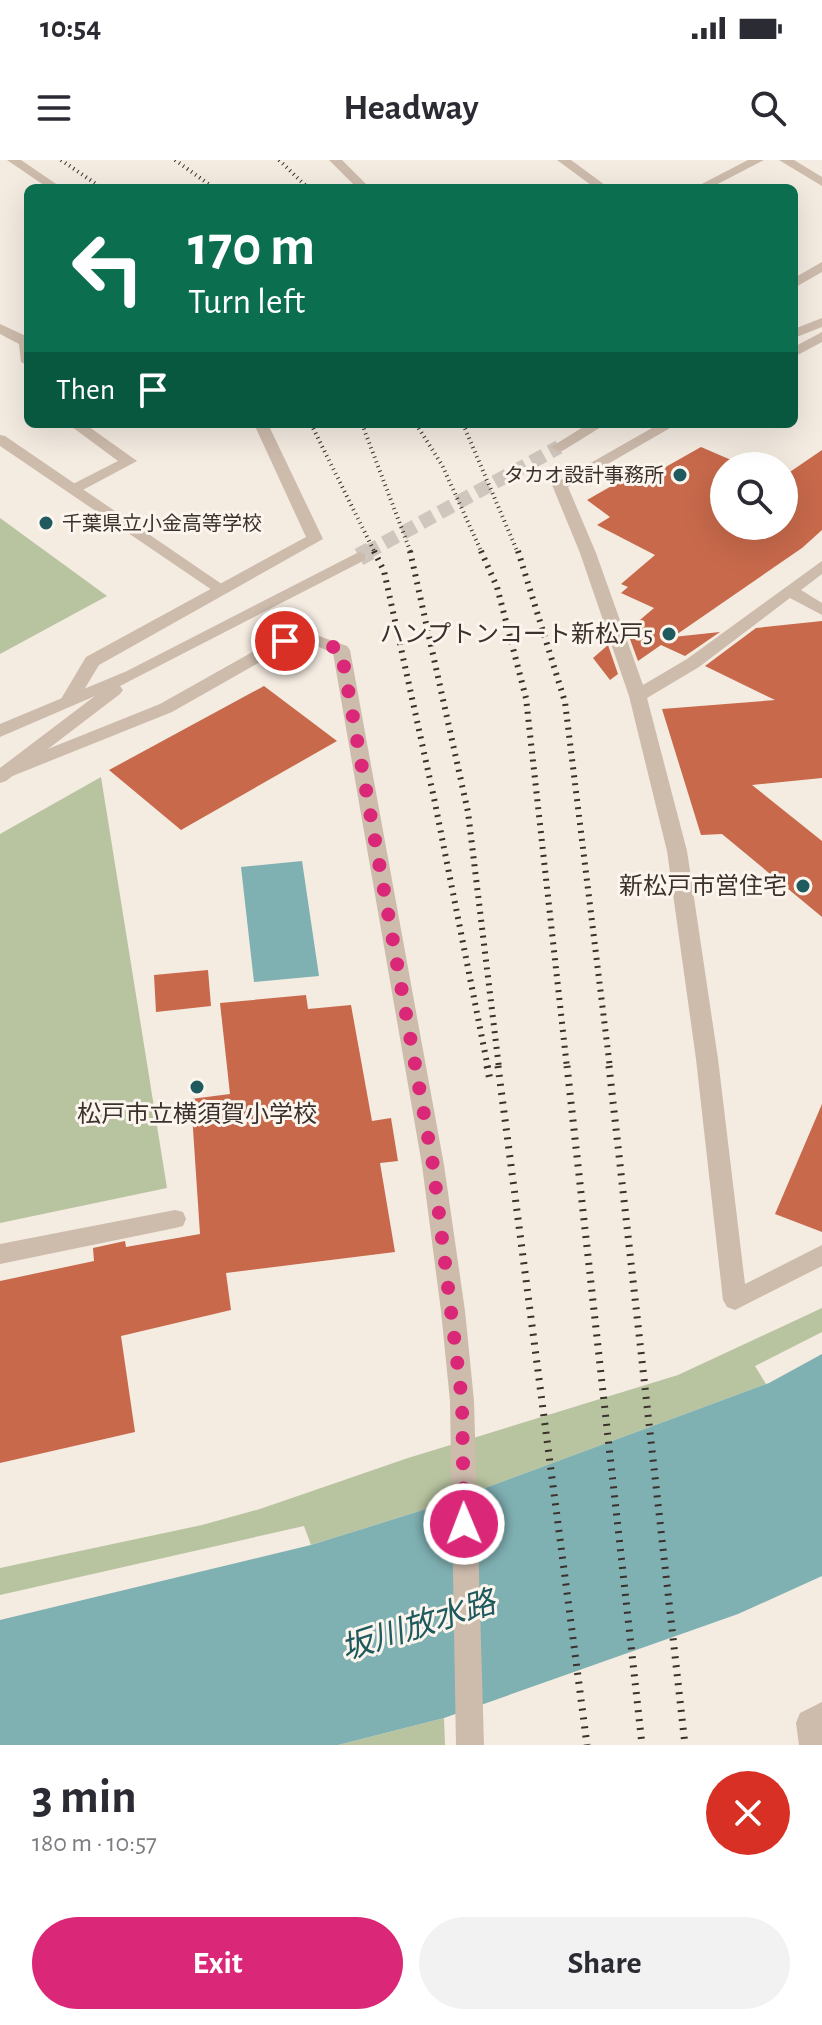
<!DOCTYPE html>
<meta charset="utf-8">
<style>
:root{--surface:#fff;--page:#f2f2f3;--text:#2b2b33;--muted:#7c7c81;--accent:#db2777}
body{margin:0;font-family:"Alegreya Sans","Noto Sans JP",sans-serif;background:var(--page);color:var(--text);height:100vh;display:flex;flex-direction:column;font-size:30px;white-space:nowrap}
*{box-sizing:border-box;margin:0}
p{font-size:26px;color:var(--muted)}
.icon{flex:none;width:44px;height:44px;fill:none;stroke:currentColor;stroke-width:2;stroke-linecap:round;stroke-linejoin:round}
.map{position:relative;height:1585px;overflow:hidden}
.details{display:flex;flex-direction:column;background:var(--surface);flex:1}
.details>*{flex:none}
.hud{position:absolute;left:24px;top:24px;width:774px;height:244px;border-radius:12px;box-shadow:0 8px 32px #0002;background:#0b6e4f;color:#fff;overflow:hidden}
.buttons{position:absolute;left:710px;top:292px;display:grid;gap:16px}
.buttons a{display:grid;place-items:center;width:88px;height:88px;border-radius:50%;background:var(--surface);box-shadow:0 8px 32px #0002;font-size:40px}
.pin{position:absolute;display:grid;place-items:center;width:68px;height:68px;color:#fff;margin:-34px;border:4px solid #fff;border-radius:50%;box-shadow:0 2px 8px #0007}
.me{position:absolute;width:88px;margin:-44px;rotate:359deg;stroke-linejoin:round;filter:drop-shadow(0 0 6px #0008)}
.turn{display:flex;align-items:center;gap:28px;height:168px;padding:0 32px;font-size:36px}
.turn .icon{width:104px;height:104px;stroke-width:2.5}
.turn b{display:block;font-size:56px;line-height:68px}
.then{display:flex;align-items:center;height:76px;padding:0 32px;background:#0003;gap:16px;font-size:30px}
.round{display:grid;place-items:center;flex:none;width:84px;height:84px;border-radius:42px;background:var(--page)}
.overview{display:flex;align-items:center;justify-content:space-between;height:136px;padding:0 32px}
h1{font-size:48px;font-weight:700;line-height:60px}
.button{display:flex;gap:16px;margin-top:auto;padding:16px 32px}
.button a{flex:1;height:92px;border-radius:48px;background:var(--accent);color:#fff;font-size:32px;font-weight:700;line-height:92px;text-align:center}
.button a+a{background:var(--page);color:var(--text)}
.status{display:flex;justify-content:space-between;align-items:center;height:56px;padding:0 40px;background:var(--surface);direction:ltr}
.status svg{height:22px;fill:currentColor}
header{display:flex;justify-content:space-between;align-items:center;height:104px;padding:0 32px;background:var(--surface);font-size:36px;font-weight:700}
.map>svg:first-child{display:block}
.green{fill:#b8c4a0}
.water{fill:#7fb0b2}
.building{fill:#c8694b}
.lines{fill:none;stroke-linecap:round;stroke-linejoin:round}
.tertiary-tunnel-far1{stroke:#cfc6bd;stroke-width:14;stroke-dasharray:14 7;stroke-linecap:butt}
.tertiary-tunnel{stroke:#cfc6bd;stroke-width:18;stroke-dasharray:18 9;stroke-linecap:butt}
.service{fill:#cdbbac;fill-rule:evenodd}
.minor{fill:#cdbbac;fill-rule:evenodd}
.tertiary{fill:#cdbbac;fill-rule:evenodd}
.rail-far2{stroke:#3b302b;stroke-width:4;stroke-dasharray:1 4;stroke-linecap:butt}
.rail-far1{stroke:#3b302b;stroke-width:6;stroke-dasharray:2 6;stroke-linecap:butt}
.rail{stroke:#3b302b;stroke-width:7;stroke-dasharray:2 7;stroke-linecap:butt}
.route{stroke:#db2777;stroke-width:14;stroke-dasharray:0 25.2}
.poi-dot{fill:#1f5a5e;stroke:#fbf5ee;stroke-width:3}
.labels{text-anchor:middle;stroke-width:6;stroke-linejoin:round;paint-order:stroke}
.far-poi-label{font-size:20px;fill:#3b302b;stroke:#fbf5ee;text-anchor:end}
.poi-label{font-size:24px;fill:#3b302b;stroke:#fbf5ee;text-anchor:end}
.near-water-label{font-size:32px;font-style:italic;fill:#1f5a5e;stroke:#fbf5ee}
</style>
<div class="status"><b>10:54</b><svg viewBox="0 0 49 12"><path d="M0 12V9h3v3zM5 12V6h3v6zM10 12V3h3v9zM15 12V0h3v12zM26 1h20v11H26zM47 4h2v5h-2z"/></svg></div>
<header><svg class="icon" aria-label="menu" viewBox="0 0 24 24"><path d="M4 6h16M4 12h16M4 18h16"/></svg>Headway<svg class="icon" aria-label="search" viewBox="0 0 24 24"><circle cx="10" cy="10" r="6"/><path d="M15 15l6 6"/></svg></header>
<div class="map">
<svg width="822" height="1585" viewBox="0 0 822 1585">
<rect width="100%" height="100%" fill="#f4ebe1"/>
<path class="green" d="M 0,358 L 107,436 L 0,494 Z
M 101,617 L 167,1028 L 0,1063 L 0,674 Z
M 822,1148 L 822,1172 L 755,1206 L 766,1224 L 439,1345 L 311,1385 L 304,1366 L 0,1435 L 0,1408 L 202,1365 L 260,1349 L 408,1298 L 678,1215 Z
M 444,1558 L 445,1585 L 338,1585 Z"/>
<path class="water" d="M 302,701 L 319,816 L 254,822 L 241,707 Z
M 822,1194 L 822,1416 L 738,1454 L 444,1558 L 338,1585 L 0,1585 L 0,1460 L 311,1385 L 439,1345 L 769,1223 Z"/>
<path class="building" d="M 701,287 L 745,306 L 724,306 L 724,366 L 784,366 L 784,316 L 822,290 L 822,370 L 802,388 L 673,477 L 720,472 L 685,496 L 661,485 L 638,501 L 627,471 L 654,448 L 621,433 L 628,427 L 621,424 L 655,395 L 597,365 L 610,357 L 587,340 L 622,320 L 632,326 Z
M 822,461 L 822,618 L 752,625 L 822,681 L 822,757 L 722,674 L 701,675 L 662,549 L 775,540 L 705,506 L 756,468 Z
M 608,485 L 618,514 L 610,520 L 593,498 Z
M 264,526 L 337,581 L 181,670 L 109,610 Z
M 208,810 L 211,846 L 156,852 L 154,815 Z
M 306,835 L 308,849 L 351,845 L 372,961 L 391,958 L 398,1001 L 380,1003 L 395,1092 L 226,1113 L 231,1150 L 121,1176 L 135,1272 L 0,1303 L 0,1121 L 94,1101 L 93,1088 L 125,1081 L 126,1087 L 200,1074 L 191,939 L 230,934 L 220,843 Z
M 822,944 L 822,1072 L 775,1054 Z"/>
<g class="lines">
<path class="tertiary-tunnel-far1" d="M 366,393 L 559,287"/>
<path class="tertiary-tunnel" d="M 359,397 L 370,391"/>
<path class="service" d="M 0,164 L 28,177 L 28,206 L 21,202 L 19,184 L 0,174 Z
M 68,264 L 85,264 L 137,301 L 79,332 L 69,332 L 69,326 L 118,301 Z
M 175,1050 L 183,1052 L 186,1059 L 183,1066 L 175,1068 L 0,1104 L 0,1084 Z"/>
<path class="minor" d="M 7,0 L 21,0 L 62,28 L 48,28 Z
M 329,0 L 342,0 L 370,28 L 357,28 Z
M 557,0 L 571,0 L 609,28 L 595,28 Z
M 748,0 L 764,0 L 710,28 L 694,28 Z
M 822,172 L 822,182 L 794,197 L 794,187 Z
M 254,264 L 268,264 L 323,379 L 99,505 L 76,543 L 64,543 L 61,539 L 86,497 L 306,377 Z
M 659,264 L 677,264 L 568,327 L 596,393 L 643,525 L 687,499 L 822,401 L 822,414 L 801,430 L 822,443 L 822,455 L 790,438 L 699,507 L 647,538 L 687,691 L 718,899 L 745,1124 L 822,1085 L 822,1106 L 735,1150 L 727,1147 L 723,1140 L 696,899 L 667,691 L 629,536 L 580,393 L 552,325 Z
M 308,472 L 347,486 L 350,490 L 444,1005 L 465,1151 L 474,1241 L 484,1585 L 456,1585 L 450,1241 L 441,1151 L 422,1005 L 333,493 L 307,482 L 290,485 L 172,552 L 15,615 L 9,617 L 0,611 L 3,607 L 160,544 L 279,477 Z
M 822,1542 L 822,1585 L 799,1585 L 796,1563 L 800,1553 Z"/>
<path class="tertiary" d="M 779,0 L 794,0 L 822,17 L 822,26 Z
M 822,102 L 822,112 L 794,128 L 794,118 Z
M 822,158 L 822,167 L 794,178 L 794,169 Z
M 588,264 L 606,264 L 564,290 L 559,292 L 551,287 Z
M 0,275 L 5,276 L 229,429 L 227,432 L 215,432 L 0,286 Z
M 359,392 L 365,394 L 365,400 L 120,526 L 123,530 L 120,534 L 6,621 L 0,623 L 0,608 L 95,536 L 0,577 L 0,564 L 127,511 Z"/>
<path class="rail-far2" d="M 61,0 L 102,28
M 175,0 L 214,28
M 279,0 L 308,28
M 311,264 L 375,393
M 362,264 L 411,393
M 416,264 L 442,305 L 482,393
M 463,264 L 518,393"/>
<path class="rail-far1" d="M 374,391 L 384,411 L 434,638 L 488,908
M 410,391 L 468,652 L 499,908
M 481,391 L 497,427 L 526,538 L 567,908
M 518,391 L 565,542 L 610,908"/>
<path class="rail" d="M 487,906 L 490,920
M 498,906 L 587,1585
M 567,906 L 642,1585
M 609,906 L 685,1585"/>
</g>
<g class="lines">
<path class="route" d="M 285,481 L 308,477 L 341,490 L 433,1005 L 462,1241 L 464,1364"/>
</g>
<g class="poi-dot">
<circle cx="680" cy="315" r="8"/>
<circle cx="46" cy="363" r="8"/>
<circle cx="669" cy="474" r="8"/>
<circle cx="803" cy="726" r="8"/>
<circle cx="197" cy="927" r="8"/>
</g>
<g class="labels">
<g class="far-poi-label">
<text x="664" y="322">タカオ設計事務所</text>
<text x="62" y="370" text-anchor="start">千葉県立小金高等学校</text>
</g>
<g class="poi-label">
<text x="653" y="482">ハンプトンコート新松戸5</text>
<text x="787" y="734">新松戸市営住宅</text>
<text x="197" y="962" text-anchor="middle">松戸市立横須賀小学校</text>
</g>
<g class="near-water-label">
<text transform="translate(418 1465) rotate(-18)" y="11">坂川放水路</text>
</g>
</g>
</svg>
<div class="buttons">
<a><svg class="icon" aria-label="search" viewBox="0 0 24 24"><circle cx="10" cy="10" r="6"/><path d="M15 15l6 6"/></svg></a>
</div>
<div class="pin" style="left:285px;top:481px;background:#d93025"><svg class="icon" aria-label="arrive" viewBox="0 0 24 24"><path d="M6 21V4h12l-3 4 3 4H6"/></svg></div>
<svg class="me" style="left:464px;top:1364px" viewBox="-20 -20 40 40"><circle r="17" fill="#db2777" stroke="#fff" stroke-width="3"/><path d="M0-11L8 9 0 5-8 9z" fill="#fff"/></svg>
<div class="hud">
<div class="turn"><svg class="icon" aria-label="left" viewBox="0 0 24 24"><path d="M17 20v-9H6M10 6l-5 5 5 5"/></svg><div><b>170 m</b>Turn left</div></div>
<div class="then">Then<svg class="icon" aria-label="arrive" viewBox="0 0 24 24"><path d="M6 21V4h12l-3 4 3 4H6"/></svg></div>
</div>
</div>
<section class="details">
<div class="overview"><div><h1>3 min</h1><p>180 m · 10:57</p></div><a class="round" style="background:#d93025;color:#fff"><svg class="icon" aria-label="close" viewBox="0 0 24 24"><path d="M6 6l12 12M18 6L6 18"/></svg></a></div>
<div class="button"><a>Exit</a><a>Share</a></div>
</section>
